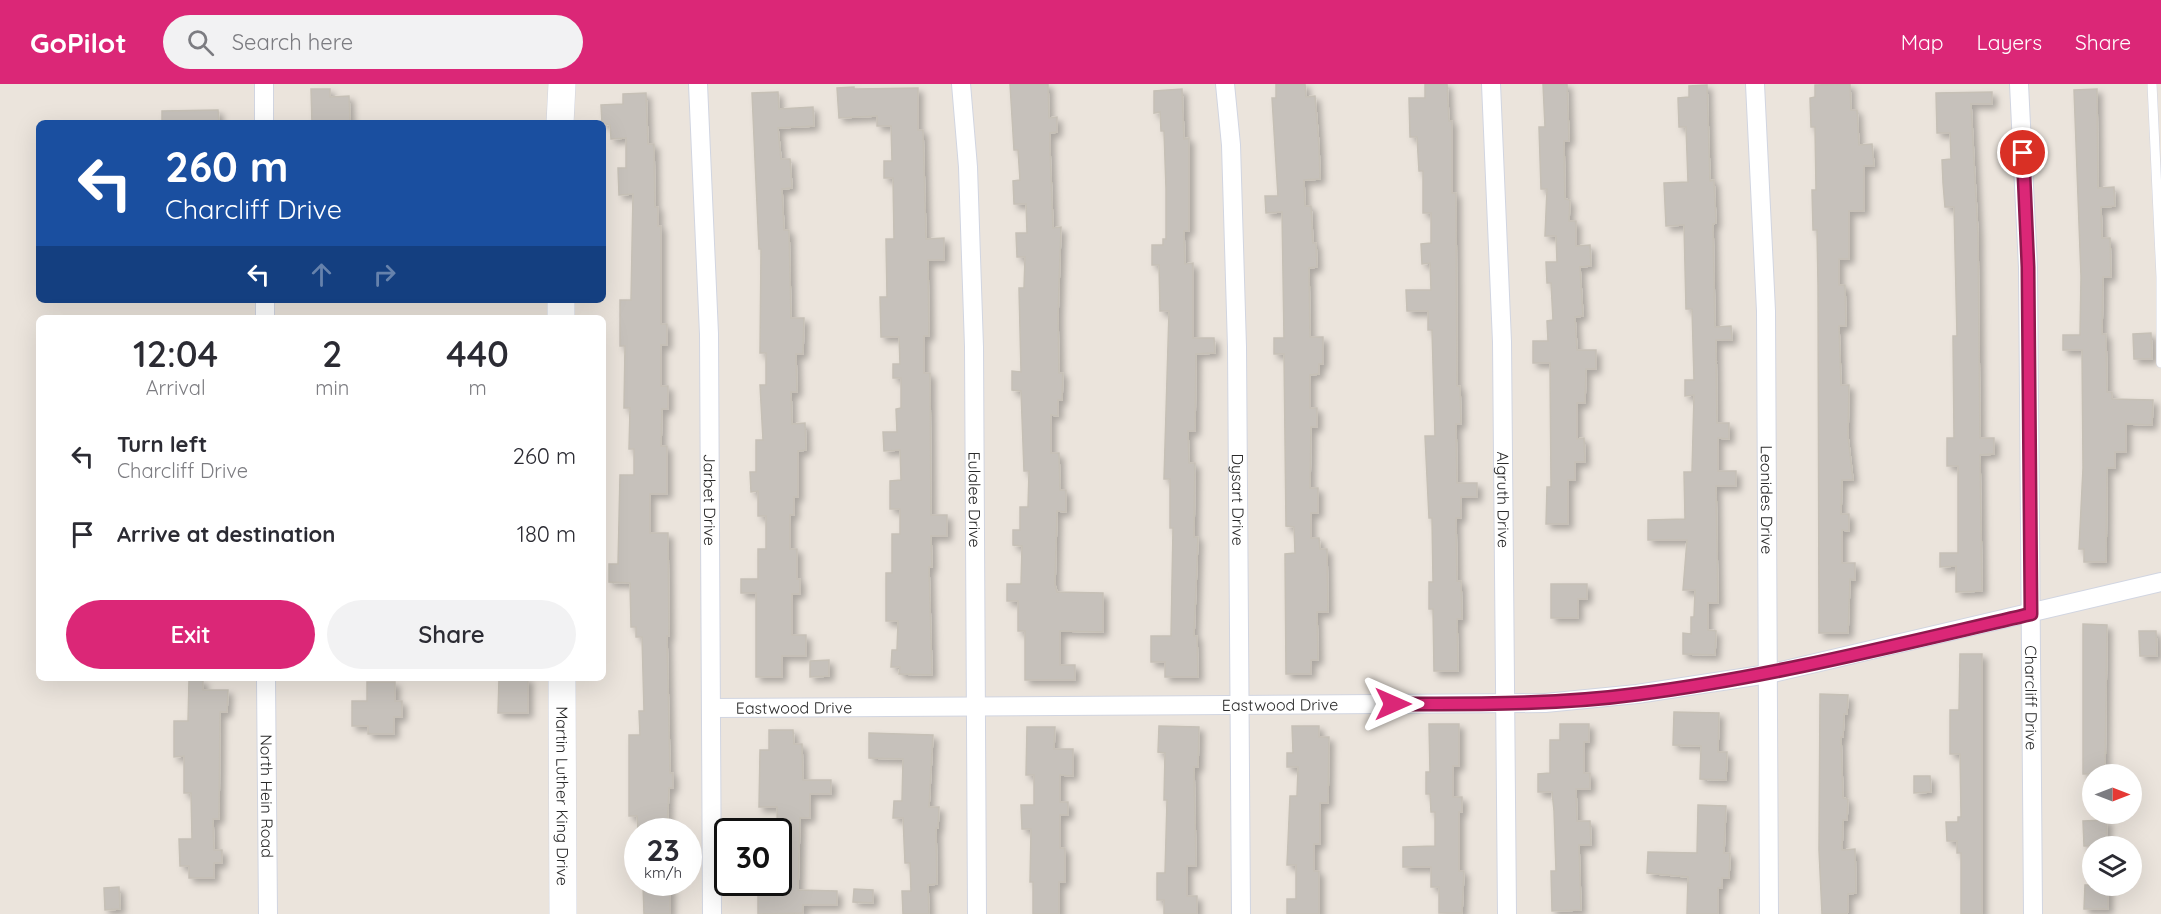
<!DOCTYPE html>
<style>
:root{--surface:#fff;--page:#f2f2f3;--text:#2b2b33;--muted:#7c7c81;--accent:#db2777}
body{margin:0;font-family:Quicksand,sans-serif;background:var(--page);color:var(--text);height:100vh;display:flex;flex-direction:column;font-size:22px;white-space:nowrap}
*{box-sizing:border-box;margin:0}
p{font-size:20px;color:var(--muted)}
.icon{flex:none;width:33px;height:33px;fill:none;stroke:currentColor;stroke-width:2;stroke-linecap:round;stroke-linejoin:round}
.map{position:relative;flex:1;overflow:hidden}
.sheet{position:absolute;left:36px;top:231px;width:570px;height:366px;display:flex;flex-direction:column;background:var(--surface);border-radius:9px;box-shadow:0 6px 24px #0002}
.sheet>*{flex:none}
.top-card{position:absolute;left:36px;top:36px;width:570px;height:183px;border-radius:9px;box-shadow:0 6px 24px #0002;background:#1a4fa0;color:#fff;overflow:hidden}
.needle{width:39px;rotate:90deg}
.buttons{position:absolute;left:2082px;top:680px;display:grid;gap:12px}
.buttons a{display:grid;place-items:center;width:60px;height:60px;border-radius:50%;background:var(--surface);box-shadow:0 6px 24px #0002;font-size:30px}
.speed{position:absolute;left:624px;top:734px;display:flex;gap:12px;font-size:30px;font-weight:700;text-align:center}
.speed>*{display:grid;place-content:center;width:78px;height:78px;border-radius:50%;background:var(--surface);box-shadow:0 6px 24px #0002;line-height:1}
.speed small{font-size:15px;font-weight:400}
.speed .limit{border:3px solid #111;border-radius:9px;background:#fff;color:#111}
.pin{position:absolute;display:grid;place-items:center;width:51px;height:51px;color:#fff;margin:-26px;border:3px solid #fff;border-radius:50%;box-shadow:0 2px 6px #0007}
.me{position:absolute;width:66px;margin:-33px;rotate:90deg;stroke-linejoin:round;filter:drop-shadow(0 0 4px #0008)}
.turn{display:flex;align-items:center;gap:21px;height:126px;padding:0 30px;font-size:27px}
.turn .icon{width:78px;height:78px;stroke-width:2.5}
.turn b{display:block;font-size:42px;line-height:51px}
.lanes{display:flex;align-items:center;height:57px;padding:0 30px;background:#0003;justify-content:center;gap:30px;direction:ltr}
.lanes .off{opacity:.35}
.eta{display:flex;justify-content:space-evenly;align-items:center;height:102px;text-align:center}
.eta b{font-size:36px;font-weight:600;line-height:42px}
.cta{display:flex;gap:12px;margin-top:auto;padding:12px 30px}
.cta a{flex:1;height:69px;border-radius:36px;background:var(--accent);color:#fff;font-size:24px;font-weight:600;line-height:69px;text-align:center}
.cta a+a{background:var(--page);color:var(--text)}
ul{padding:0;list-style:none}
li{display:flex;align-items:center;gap:18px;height:78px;padding:0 30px}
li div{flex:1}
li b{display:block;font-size:22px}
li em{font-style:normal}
header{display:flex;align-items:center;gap:36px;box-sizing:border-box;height:84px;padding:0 30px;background:var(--accent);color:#fff}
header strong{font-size:28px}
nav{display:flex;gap:33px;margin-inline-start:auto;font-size:21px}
.search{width:420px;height:54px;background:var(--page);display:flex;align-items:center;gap:15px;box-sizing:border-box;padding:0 21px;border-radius:33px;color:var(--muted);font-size:22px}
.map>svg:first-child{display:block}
.building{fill:#c6c1bb;stroke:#c6c0b6;stroke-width:1.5;filter:url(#shadow)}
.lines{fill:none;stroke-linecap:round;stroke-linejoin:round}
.service-casing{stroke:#d1d5e1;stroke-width:10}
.minor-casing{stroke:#d1d5e1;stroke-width:20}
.secondary-casing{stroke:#d1d5e1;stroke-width:28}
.service{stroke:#fff;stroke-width:9}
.minor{stroke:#fff;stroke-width:18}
.secondary{stroke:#fff;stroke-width:27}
.route-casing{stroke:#8e194d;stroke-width:15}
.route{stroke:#db2777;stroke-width:10}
.labels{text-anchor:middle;stroke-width:6;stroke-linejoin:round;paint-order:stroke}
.street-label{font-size:16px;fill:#292929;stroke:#fff}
</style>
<header>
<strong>GoPilot</strong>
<div class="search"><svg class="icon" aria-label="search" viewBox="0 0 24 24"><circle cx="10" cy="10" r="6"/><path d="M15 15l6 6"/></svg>Search here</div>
<nav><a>Map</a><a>Layers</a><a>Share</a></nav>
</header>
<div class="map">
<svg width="2161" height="830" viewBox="0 0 2161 830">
<defs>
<filter id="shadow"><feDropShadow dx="4.5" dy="4.5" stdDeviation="3" flood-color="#0004"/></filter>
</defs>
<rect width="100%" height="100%" fill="#ebe4dc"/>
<path class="building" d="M 1010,0 L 1048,0 L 1049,34 L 1057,33 L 1057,48 L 1050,49 L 1050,65 L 1053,144 L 1061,143 L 1058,232 L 1059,289 L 1063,289 L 1062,316 L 1058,316 L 1058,332 L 1051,331 L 1051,369 L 1059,369 L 1060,406 L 1066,406 L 1066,428 L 1057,427 L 1055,501 L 1057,508 L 1103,509 L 1103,548 L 1060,547 L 1060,581 L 1075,581 L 1075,596 L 1025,596 L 1025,547 L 1018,547 L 1018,517 L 1007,517 L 1007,500 L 1021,500 L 1022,462 L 1013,461 L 1013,446 L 1020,446 L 1020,423 L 1028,423 L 1029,387 L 1024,387 L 1021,307 L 1012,306 L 1012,287 L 1021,288 L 1019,204 L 1024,204 L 1025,173 L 1017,173 L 1016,149 L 1027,149 L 1026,120 L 1014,120 L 1013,97 L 1020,96 L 1018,66 L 1014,66 Z
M 1276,0 L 1305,0 L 1306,13 L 1315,12 L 1319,62 L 1320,95 L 1304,96 L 1305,122 L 1311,122 L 1313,159 L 1316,159 L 1317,183 L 1309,184 L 1310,253 L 1323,253 L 1323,280 L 1319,280 L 1319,290 L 1310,291 L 1310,324 L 1317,324 L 1317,343 L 1311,343 L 1310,404 L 1318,404 L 1318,429 L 1311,429 L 1311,454 L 1319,454 L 1320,465 L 1327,465 L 1328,528 L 1317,528 L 1318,576 L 1311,576 L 1311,590 L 1286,590 L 1285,470 L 1295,469 L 1294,443 L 1286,442 L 1284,270 L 1274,270 L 1274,254 L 1284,254 L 1282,128 L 1266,129 L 1265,112 L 1278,112 L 1272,14 L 1276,14 Z
M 1425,0 L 1447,0 L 1449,37 L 1452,37 L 1452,109 L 1456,109 L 1457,302 L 1460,302 L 1461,340 L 1456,340 L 1457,399 L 1477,399 L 1477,413 L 1461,413 L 1461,434 L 1456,434 L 1457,497 L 1461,497 L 1462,535 L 1457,535 L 1458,587 L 1434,587 L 1433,525 L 1429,525 L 1429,498 L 1433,498 L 1432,434 L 1429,434 L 1425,352 L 1435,352 L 1432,246 L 1428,246 L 1428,227 L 1407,227 L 1406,206 L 1431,206 L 1430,179 L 1422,180 L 1421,160 L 1431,159 L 1431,129 L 1423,129 L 1423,87 L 1419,87 L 1417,53 L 1410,53 L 1409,14 L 1425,14 Z
M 1543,0 L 1567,0 L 1569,57 L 1564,57 L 1565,115 L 1570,116 L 1569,137 L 1576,137 L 1576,162 L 1590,161 L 1591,182 L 1580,183 L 1583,232 L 1575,233 L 1577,266 L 1596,266 L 1596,285 L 1586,285 L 1585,319 L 1577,319 L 1577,355 L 1584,354 L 1585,378 L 1575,378 L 1575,396 L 1568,396 L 1568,440 L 1546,440 L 1547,403 L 1551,403 L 1550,279 L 1533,279 L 1533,257 L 1548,257 L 1547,237 L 1553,236 L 1551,199 L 1547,199 L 1546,178 L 1557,178 L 1556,152 L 1545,152 L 1547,105 L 1541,105 L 1539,43 L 1545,43 Z
M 1850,0 L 1851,26 L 1857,26 L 1859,61 L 1872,60 L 1874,82 L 1864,82 L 1864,127 L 1849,127 L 1849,175 L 1839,175 L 1839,201 L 1845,201 L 1846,242 L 1839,242 L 1841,301 L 1849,301 L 1848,352 L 1853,396 L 1842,396 L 1841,430 L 1849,430 L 1849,447 L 1842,446 L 1842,479 L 1855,479 L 1855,496 L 1850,495 L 1848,549 L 1819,549 L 1818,201 L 1817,146 L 1813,146 L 1812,106 L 1816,106 L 1815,43 L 1811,43 L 1810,14 L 1815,13 L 1815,1 Z
M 1707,1 L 1710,97 L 1714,96 L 1716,139 L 1713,140 L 1715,243 L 1731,242 L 1732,256 L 1716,256 L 1717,339 L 1729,339 L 1729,355 L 1718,354 L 1718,387 L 1736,387 L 1736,402 L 1716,402 L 1718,519 L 1708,519 L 1708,546 L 1716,547 L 1715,571 L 1683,570 L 1683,549 L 1691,550 L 1691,533 L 1694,533 L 1695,506 L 1683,506 L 1687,456 L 1648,456 L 1648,436 L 1685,435 L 1684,388 L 1692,388 L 1694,311 L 1685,312 L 1685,296 L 1694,296 L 1692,225 L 1686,225 L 1684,141 L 1666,142 L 1664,99 L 1688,98 L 1686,43 L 1679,43 L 1678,14 L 1689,13 L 1689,2 Z
M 854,3 L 854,5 L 918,4 L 918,46 L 923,46 L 926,155 L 944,154 L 944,176 L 928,176 L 929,252 L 924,252 L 924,289 L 930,289 L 931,431 L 947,431 L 947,452 L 931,452 L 932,483 L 929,483 L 932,591 L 899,590 L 900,583 L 891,583 L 892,566 L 897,566 L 898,537 L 886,537 L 886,489 L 892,489 L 892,450 L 900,450 L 900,425 L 890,425 L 890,397 L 901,396 L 900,366 L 884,367 L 883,348 L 897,348 L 896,325 L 901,324 L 901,294 L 893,294 L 893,280 L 900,280 L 899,253 L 881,253 L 880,213 L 887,213 L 886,155 L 894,155 L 893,94 L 884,94 L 884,77 L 892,77 L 891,42 L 877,42 L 877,32 L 839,34 L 837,4 Z
M 311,5 L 330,5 L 330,13 L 349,12 L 350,38 L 312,39 Z
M 1182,5 L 1184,55 L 1189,54 L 1189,147 L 1184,147 L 1185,180 L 1193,179 L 1193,254 L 1214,254 L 1215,269 L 1196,270 L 1195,347 L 1188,347 L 1189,379 L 1195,379 L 1194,453 L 1198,453 L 1194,552 L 1197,552 L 1198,593 L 1165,593 L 1165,578 L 1151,578 L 1151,552 L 1171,552 L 1173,444 L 1170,444 L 1170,395 L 1164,395 L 1169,227 L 1160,227 L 1159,181 L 1152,181 L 1152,161 L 1163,161 L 1163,155 L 1166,155 L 1166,105 L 1164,47 L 1161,47 L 1160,28 L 1154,29 L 1154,7 Z
M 2097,5 L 2098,104 L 2114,103 L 2115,122 L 2101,123 L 2102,154 L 2110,154 L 2111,193 L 2103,193 L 2102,250 L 2106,250 L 2107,308 L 2112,308 L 2112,315 L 2153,316 L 2152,341 L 2126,340 L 2126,368 L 2115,368 L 2115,384 L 2107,384 L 2106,478 L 2084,478 L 2084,465 L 2079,465 L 2083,384 L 2082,266 L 2063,266 L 2063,251 L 2080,251 L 2081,193 L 2074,6 Z
M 778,8 L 779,25 L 813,23 L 814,42 L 778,44 L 781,75 L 790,75 L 792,104 L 782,105 L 784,146 L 789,146 L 791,234 L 804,234 L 803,270 L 796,270 L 797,308 L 791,308 L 792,340 L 805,339 L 806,366 L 798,367 L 798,413 L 794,413 L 794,431 L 790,431 L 790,465 L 797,465 L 797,495 L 800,495 L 800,510 L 792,510 L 792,551 L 806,551 L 806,572 L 782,572 L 782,593 L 756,593 L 756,509 L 741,509 L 741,495 L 758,495 L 758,465 L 766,465 L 766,432 L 758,432 L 758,407 L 751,408 L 750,388 L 756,388 L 756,356 L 763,356 L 760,301 L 766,301 L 766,269 L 760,269 L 761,165 L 759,165 L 752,9 Z
M 1992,8 L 1992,20 L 1971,20 L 1978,151 L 1980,354 L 1994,354 L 1994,370 L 1980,371 L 1982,507 L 1956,508 L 1956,482 L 1940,483 L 1940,469 L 1958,469 L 1958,382 L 1947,382 L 1947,354 L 1954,354 L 1953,252 L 1957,252 L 1954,123 L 1945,123 L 1943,99 L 1942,76 L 1951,75 L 1950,49 L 1937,49 L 1936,9 Z
M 646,9 L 648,60 L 654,60 L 655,123 L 658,123 L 658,142 L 661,142 L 661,240 L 667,240 L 667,261 L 661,261 L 661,302 L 668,302 L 668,325 L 662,325 L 661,362 L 667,362 L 667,410 L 650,410 L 650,449 L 668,449 L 669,552 L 667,552 L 670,689 L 673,689 L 673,704 L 669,704 L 667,747 L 638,747 L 637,732 L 629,732 L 629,651 L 640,651 L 639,627 L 644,627 L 642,553 L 636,553 L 636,543 L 631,543 L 630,499 L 609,498 L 609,480 L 618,480 L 620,391 L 634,391 L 634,365 L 629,365 L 630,324 L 624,324 L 625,262 L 620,262 L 620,216 L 631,216 L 633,110 L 619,111 L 618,84 L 626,84 L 626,54 L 611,55 L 610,41 L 602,39 L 601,21 L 623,20 L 623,10 Z
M 218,26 L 219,39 L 162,39 L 162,27 Z
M 2151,249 L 2152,275 L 2134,275 L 2133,250 Z
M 1551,500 L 1587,500 L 1587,515 L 1578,515 L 1578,534 L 1551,534 Z
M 2083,540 L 2107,541 L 2105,690 L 2083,690 Z
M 2139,547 L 2156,547 L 2157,572 L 2140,572 Z
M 1960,570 L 1982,570 L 1982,830 L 1961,830 L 1961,769 L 1957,769 L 1957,757 L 1947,757 L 1946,738 L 1958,738 L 1958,733 L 1961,733 L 1960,670 L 1950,670 L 1950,626 L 1959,626 Z
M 829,576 L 829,592 L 810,593 L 810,577 Z
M 499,594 L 528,594 L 528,629 L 498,629 Z
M 189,596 L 203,596 L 203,606 L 228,606 L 227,628 L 220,628 L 219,735 L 213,735 L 214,766 L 222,766 L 222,779 L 214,779 L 214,794 L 189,794 L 189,782 L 180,782 L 179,755 L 192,755 L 191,709 L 184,709 L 184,672 L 174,673 L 174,637 L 188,637 Z
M 367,598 L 395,598 L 395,617 L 402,617 L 402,633 L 394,633 L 394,650 L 368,650 L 368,642 L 352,642 L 352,617 L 367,617 Z
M 1820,610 L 1848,611 L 1847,630 L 1844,630 L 1843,653 L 1841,653 L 1843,714 L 1848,715 L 1847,736 L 1843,736 L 1842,766 L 1855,765 L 1856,809 L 1848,810 L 1848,828 L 1845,830 L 1822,830 L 1819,766 Z
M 1674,628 L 1719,629 L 1718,668 L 1727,668 L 1726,696 L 1700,695 L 1701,662 L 1673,661 Z
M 1429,640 L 1459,640 L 1459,682 L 1453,682 L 1453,713 L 1462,713 L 1462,728 L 1459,728 L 1459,787 L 1464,787 L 1462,829 L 1439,829 L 1439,803 L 1431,803 L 1431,783 L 1403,783 L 1403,763 L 1435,762 L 1435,728 L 1431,728 L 1430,710 L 1426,710 L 1426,688 L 1430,688 Z
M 1560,640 L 1589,640 L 1589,658 L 1584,658 L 1584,689 L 1590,689 L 1590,705 L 1576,705 L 1577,737 L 1590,737 L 1591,761 L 1579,761 L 1581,826 L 1552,827 L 1551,787 L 1556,787 L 1554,727 L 1552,708 L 1538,708 L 1538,690 L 1550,689 L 1550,656 L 1560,656 Z
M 1159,642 L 1199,643 L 1198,683 L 1194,683 L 1196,782 L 1187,782 L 1187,812 L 1197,812 L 1197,830 L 1164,830 L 1164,816 L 1157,816 L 1157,789 L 1165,789 L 1167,716 L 1164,716 L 1165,669 L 1158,668 Z
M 1292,642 L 1319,642 L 1319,653 L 1329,653 L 1328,719 L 1320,719 L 1320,760 L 1314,760 L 1314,787 L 1319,787 L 1319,830 L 1287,830 L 1287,815 L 1296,815 L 1296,781 L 1287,781 L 1290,712 L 1297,712 L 1298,683 L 1287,683 L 1287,669 L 1293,669 Z
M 1027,643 L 1055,643 L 1054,665 L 1073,665 L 1073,692 L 1060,691 L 1060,718 L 1068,718 L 1068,731 L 1060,731 L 1060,764 L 1065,764 L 1065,798 L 1059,798 L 1059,830 L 1033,830 L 1033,798 L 1030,798 L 1031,745 L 1022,745 L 1021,721 L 1034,721 L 1034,691 L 1026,691 Z
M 769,646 L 793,646 L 794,660 L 802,660 L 803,696 L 831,696 L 831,710 L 810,710 L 810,734 L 800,734 L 798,806 L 837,807 L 837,821 L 803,821 L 803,829 L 758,830 L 758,798 L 778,798 L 777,723 L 759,723 L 760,666 L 769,666 Z
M 869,649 L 933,651 L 929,723 L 939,723 L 938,744 L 936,744 L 937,800 L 928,801 L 929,830 L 903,830 L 902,807 L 911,807 L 910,779 L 905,779 L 903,734 L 893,734 L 894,717 L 902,717 L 903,675 L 869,674 Z
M 1914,692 L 1930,692 L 1931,708 L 1914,709 Z
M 1698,721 L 1726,722 L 1724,769 L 1730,769 L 1729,794 L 1722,794 L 1722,804 L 1718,804 L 1718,830 L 1687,830 L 1688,793 L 1647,789 L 1648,768 L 1697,769 Z
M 2107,736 L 2106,762 L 2084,762 L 2083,737 Z
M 670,800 L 670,830 L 644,830 L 643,801 Z
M 2085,801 L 2108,801 L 2108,825 L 2084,825 Z
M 119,803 L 120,825 L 105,826 L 104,804 Z
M 854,805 L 873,806 L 873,819 L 853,818 Z"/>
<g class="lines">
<defs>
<path id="service" d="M 2152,0 L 2161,193 L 2161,279"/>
<g id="minor">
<path d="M 264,0 L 264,39"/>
<path id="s1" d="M 698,0 L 709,250 L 712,830"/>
<path id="s2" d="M 961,0 L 968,83 L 974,263 L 977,830"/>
<path id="s3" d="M 1225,0 L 1231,61 L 1237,263 L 1241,830"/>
<path id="s4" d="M 1491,0 L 1502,258 L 1507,830"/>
<path id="s5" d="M 1755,0 L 1766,227 L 1769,830"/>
<path id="s6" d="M 2019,0 L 2028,183 L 2033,830"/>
<path d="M 265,216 L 265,234"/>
<path id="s7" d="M 266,594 L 268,830"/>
<path id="s8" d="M 712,624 L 1545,619 L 1637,610 L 1768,590 L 2161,498"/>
</g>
<g id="secondary">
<path d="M 560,39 L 562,0"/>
<path d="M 561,216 L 561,234"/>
<path id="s9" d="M 562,594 L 563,830"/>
</g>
</defs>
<use href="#service" class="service-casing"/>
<use href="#minor" class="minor-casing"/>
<use href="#secondary" class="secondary-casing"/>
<use href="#service" class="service"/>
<use href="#minor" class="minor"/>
<use href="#secondary" class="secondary"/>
</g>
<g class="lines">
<defs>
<path id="route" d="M 1393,620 C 1475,620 1557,621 1638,610 C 1771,593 1900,560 2031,530 L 2028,183 L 2023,69"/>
</defs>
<use href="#route" class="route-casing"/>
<use href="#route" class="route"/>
</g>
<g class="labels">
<g class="street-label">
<text dy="6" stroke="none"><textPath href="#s1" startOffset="416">Jarbet Drive</textPath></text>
<text dy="6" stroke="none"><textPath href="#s2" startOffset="416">Eulalee Drive</textPath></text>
<text dy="6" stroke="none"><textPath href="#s3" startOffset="416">Dysart Drive</textPath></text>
<text dy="6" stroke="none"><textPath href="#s4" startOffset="416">Algruth Drive</textPath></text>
<text dy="6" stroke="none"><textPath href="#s5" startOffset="416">Leonides Drive</textPath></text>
<text dy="6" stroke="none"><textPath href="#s6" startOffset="614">Charcliff Drive</textPath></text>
<text dy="6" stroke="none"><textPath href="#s8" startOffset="568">Eastwood Drive</textPath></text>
<text dy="6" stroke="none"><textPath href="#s8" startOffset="82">Eastwood Drive</textPath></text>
<text dy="6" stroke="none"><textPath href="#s7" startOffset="118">North Hein Road</textPath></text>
<text dy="6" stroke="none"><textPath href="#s9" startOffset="118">Martin Luther King Drive</textPath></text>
</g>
</g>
</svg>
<div class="buttons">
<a><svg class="needle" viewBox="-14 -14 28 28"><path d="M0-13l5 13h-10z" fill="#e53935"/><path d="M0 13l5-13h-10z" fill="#7c7c81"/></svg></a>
<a><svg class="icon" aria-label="layers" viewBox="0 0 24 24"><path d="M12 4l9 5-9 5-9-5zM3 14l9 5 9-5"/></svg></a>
</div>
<div class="speed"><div>23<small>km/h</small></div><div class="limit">30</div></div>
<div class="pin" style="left:2023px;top:69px;background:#d93025"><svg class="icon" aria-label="arrive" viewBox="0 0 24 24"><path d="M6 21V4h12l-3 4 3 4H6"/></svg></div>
<svg class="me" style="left:1393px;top:620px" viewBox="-20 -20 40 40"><path d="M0-17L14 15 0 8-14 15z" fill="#db2777" stroke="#fff" stroke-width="4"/></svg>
<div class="top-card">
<div class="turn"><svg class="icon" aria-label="left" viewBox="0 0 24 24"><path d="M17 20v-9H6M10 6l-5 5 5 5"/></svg><div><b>260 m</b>Charcliff Drive</div></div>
<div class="lanes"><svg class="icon" aria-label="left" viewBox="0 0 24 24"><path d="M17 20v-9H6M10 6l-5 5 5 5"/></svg><svg class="icon off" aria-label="ahead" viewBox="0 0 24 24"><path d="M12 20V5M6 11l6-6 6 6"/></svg><svg class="icon off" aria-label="right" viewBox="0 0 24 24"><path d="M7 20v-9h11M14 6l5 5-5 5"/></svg></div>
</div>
<section class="sheet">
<div class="eta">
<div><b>12:04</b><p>Arrival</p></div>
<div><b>2</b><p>min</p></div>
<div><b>440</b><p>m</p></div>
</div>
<ul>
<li><svg class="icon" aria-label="left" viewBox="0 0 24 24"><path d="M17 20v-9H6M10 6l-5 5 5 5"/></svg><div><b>Turn left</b><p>Charcliff Drive</p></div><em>260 m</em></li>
<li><svg class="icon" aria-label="arrive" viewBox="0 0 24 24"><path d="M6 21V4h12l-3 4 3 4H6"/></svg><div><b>Arrive at destination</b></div><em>180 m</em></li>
</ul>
<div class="cta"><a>Exit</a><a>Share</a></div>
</section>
</div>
